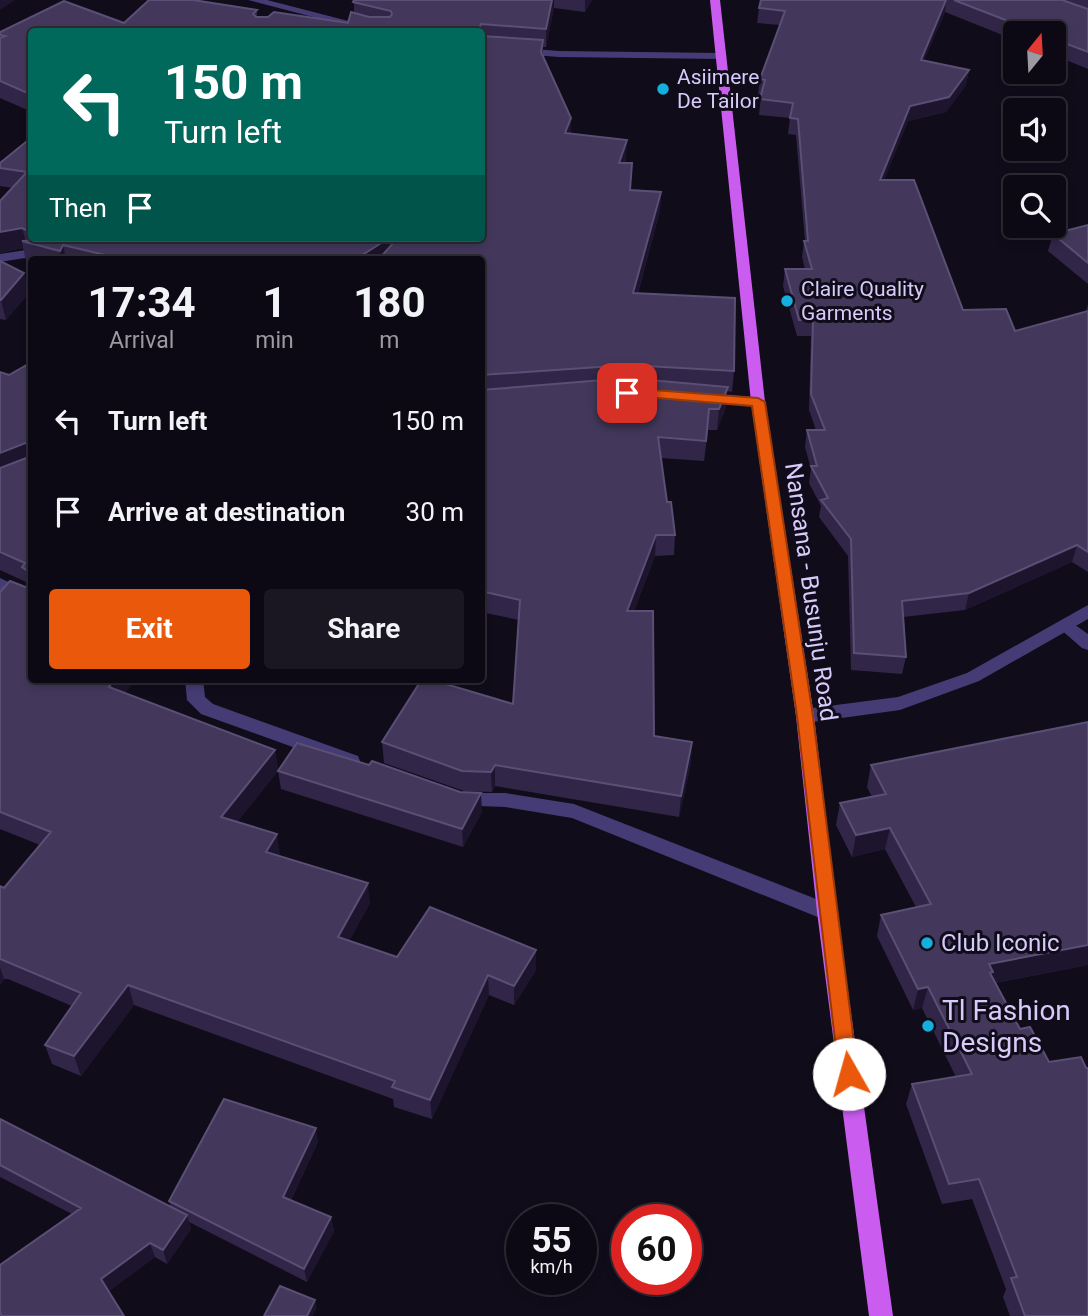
<!DOCTYPE html>
<style>
:root{--surface:#0d0914;--page:#1b1722;--text:#f1f3f6;--muted:#9a9aa0;--line:#2d2a34;--accent:#ea580c}
body{margin:0;font-family:Roboto,sans-serif;background:var(--page);color:var(--text);height:100vh;display:flex;flex-direction:column;font-size:26px;white-space:nowrap}
*{box-sizing:border-box;margin:0}
p{font-size:23px;color:var(--muted)}
.icon{flex:none;width:38px;height:38px;fill:none;stroke:currentColor;stroke-width:2;stroke-linecap:round;stroke-linejoin:round}
.map{position:relative;flex:1;overflow:hidden}
.drawer{position:absolute;left:28px;top:256px;width:457px;height:427px;display:flex;flex-direction:column;background:var(--surface);border-radius:7px;box-shadow:0 4px 10px #0003,0 0 0 2px var(--line)}
.drawer>*{flex:none}
.top-card{position:absolute;left:28px;top:28px;width:457px;height:214px;border-radius:7px;box-shadow:0 4px 10px #0003,0 0 0 2px var(--line);background:#00695c;color:#fff;overflow:hidden}
.needle{width:46px;rotate:18deg}
.buttons{position:absolute;left:1003px;top:21px;display:grid;gap:14px}
.buttons a{display:grid;place-items:center;width:63px;height:63px;border-radius:7px;background:var(--surface);box-shadow:0 4px 10px #0003,0 0 0 2px var(--line);font-size:35px}
.speed{position:absolute;left:506px;top:1204px;display:flex;gap:14px;font-size:35px;font-weight:700;text-align:center}
.speed>*{display:grid;place-content:center;width:91px;height:91px;border-radius:50%;background:var(--surface);box-shadow:0 4px 10px #0003,0 0 0 2px var(--line);line-height:1}
.speed small{font-size:18px;font-weight:400}
.speed .limit{border:10px solid #d22;background:#fff;color:#111}
.pin{position:absolute;display:grid;place-items:center;width:60px;height:60px;color:#fff;margin:-30px;border-radius:14px;box-shadow:0 4px 10px #0006}
.me{position:absolute;width:77px;margin:-38px;rotate:353deg;stroke-linejoin:round;filter:drop-shadow(0 0 5px #0008)}
.turn{display:flex;align-items:center;gap:24px;height:147px;padding:0 21px;font-size:32px}
.turn .icon{width:91px;height:91px;stroke-width:2.5}
.turn b{display:block;font-size:49px;line-height:60px}
.then{display:flex;align-items:center;height:66px;padding:0 21px;background:#0003;gap:14px;font-size:26px}
.eta{display:flex;justify-content:space-evenly;align-items:center;height:119px;text-align:center}
.eta b{font-size:42px;font-weight:700;line-height:49px}
.primary-button{display:flex;gap:14px;margin-top:auto;padding:14px 21px}
.primary-button a{flex:1;height:80px;border-radius:7px;background:var(--accent);color:#fff;font-size:28px;font-weight:700;line-height:80px;text-align:center}
.primary-button a+a{background:var(--page);color:var(--text)}
ul{padding:0;list-style:none}
li{display:flex;align-items:center;gap:21px;height:91px;padding:0 21px}
li div{flex:1}
li b{display:block;font-size:26px}
li em{font-style:normal}
.map>svg:first-child{display:block}
.lines{fill:none;stroke-linecap:round;stroke-linejoin:round}
.minor{fill:#453c75;fill-rule:evenodd}
.tertiary{fill:#453c75;fill-rule:evenodd}
.primary{fill:#cb5cf0;fill-rule:evenodd}
.wall{fill:#312647}
.shaded-wall{fill:#1d142d}
.building{fill:#43385b;stroke:#5a4f74;stroke-width:2}
.route{fill:#ea580c;stroke:#983908;stroke-width:2}
.poi-dot{fill:#14afdd;stroke:#110c1a;stroke-width:2.5}
.labels{text-anchor:middle;stroke-width:6;stroke-linejoin:round;paint-order:stroke}
.far-poi-label{font-size:21px;fill:#d6cbfa;stroke:#110c1a;text-anchor:start}
.street-label{font-size:24px;fill:#d6cbfa;stroke:#110c1a}
.poi-label{font-size:24px;fill:#d6cbfa;stroke:#110c1a;text-anchor:start}
.near-poi-label{font-size:28px;fill:#d6cbfa;stroke:#110c1a;text-anchor:start}
</style>
<div class="map">
<svg width="1088" height="1316" viewBox="0 0 1088 1316">
<rect width="100%" height="100%" fill="#110c1a"/>
<g class="lines">
<path class="minor" d="M 248,0 L 267,0 L 391,32 L 370,32 Z
M 481,45 L 559,51 L 721,53 L 727,56 L 721,59 L 559,57 L 481,51 Z
M 26,250 L 47,259 L 25,258 L 0,262 L 0,254 Z
M 703,394 L 758,397 L 765,402 L 758,407 L 698,401 L 696,398 L 698,395 Z
M 0,578 L 32,593 L 32,607 L 0,591 Z
M 1065,618 L 1088,634 L 1088,650 L 1082,648 L 1059,628 L 1056,624 Z
M 185,679 L 203,679 L 205,697 L 213,704 L 358,756 L 360,761 L 358,766 L 351,768 L 201,714 L 187,700 Z
M 460,793 L 505,793 L 574,804 L 834,906 L 837,912 L 834,918 L 827,920 L 820,918 L 572,818 L 505,807 L 453,805 L 451,800 L 453,795 Z"/>
<path class="tertiary" d="M 1088,605 L 1088,619 L 979,681 L 900,710 L 805,723 L 799,721 L 796,716 L 799,711 L 805,709 L 898,697 L 967,673 Z"/>
<path class="primary" d="M 710,0 L 720,0 L 765,402 L 814,716 L 837,912 L 893,1316 L 869,1316 L 817,912 L 796,716 L 751,402 Z"/>
</g>
<path class="wall" d="M 354,0 L 592,0 L 585,12 L 554,8 L 546,47 L 543,47 L 543,57 L 571,134 L 626,159 L 625,163 L 631,190 L 661,192 L 660,211 L 638,293 L 734,371 L 732,392 L 727,391 L 726,407 L 717,430 L 708,430 L 704,461 L 661,458 L 667,502 L 675,535 L 674,555 L 655,556 L 634,611 L 654,736 L 691,763 L 679,817 L 495,786 L 492,792 L 464,791 L 384,763 L 382,742 L 513,704 L 519,620 L 481,612 L 481,259 L 32,259 L 32,262 L 26,261 L 23,248 L 0,253 L 13,188 L 0,186 L 0,163 L 32,137 L 32,238 L 481,238 L 481,32 L 32,32 L 32,112 L 0,98 L 0,32 L 124,23 L 257,10 L 257,17 L 348,23 L 354,13 Z
M 761,0 L 1088,0 L 1088,69 L 1054,55 L 1054,33 L 1015,33 L 1015,40 L 945,12 L 924,60 L 969,70 L 966,85 L 946,112 L 908,121 L 884,180 L 963,310 L 1015,331 L 1086,311 L 1088,304 L 1088,572 L 1072,562 L 965,610 L 903,617 L 906,657 L 902,674 L 851,670 L 848,556 L 819,517 L 821,506 L 809,483 L 811,469 L 805,447 L 807,430 L 816,430 L 809,410 L 811,336 L 797,336 L 783,286 L 785,269 L 805,269 L 802,257 L 804,241 L 805,241 L 796,135 L 788,134 L 790,118 L 759,115 L 761,95 L 758,94 L 760,79 L 780,25 L 757,23 L 759,8 Z
M 1088,225 L 1088,284 L 1048,251 L 1053,234 Z
M 0,261 L 24,273 L 29,293 L 6,320 L 0,319 Z
M 0,372 L 9,375 L 125,693 L 275,750 L 278,771 L 482,812 L 463,847 L 281,789 L 278,771 L 237,822 L 280,855 L 279,856 L 370,903 L 349,941 L 397,957 L 536,970 L 514,1005 L 489,995 L 432,1119 L 394,1107 L 393,1099 L 134,1005 L 81,1076 L 52,1064 L 45,1045 L 72,1006 L 8,979 L 4,979 L 0,985 L 0,886 L 4,888 L 40,845 L 0,829 L 0,592 L 27,588 L 26,582 L 0,570 Z
M 1088,722 L 1088,965 L 995,983 L 1088,1316 L 1010,1316 L 1003,1297 L 1006,1289 L 972,1199 L 942,1204 L 906,1104 L 912,1084 L 956,1077 L 922,1008 L 913,1010 L 877,936 L 881,915 L 916,907 L 885,849 L 852,857 L 836,825 L 840,803 L 872,797 L 867,787 L 871,765 Z
M 0,1119 L 171,1207 L 169,1201 L 318,1142 L 291,1200 L 331,1217 L 334,1231 L 307,1282 L 189,1222 L 191,1229 L 167,1264 L 155,1257 L 109,1291 L 124,1316 L 0,1316 L 0,1265 L 72,1214 L 0,1177 Z"/>
<path class="shaded-wall" d="M 0,0 L 15,0 L 0,10 Z
M 552,0 L 554,0 L 554,8 L 546,47 L 546,29 Z
M 585,0 L 592,0 L 585,12 Z
M 946,0 L 945,12 L 918,75 L 921,60 Z
M 969,70 L 966,85 L 946,112 L 908,121 L 878,196 L 880,180 L 910,106 Z
M 571,118 L 571,137 L 565,133 Z
M 627,140 L 626,159 L 618,182 L 619,163 Z
M 661,192 L 660,211 L 632,313 L 633,293 Z
M 22,228 L 26,242 L 22,241 L 23,248 L 0,253 L 0,232 Z
M 389,238 L 392,238 L 393,256 L 388,259 L 356,259 Z
M 63,245 L 66,259 L 61,259 L 60,251 Z
M 24,273 L 29,293 L 6,320 L 1,300 Z
M 728,387 L 726,407 L 717,430 L 719,409 Z
M 28,442 L 32,455 L 0,475 L 0,453 Z
M 656,535 L 655,556 L 626,631 L 627,611 Z
M 1077,545 L 1072,562 L 965,610 L 969,593 Z
M 115,679 L 136,679 L 114,708 L 109,687 Z
M 692,742 L 691,763 L 679,817 L 681,796 Z
M 275,750 L 278,771 L 225,838 L 221,817 Z
M 495,765 L 495,786 L 492,792 L 491,772 Z
M 481,793 L 482,812 L 463,847 L 462,829 Z
M 890,828 L 885,849 L 852,857 L 856,835 Z
M 277,834 L 280,855 L 269,873 L 266,852 Z
M 368,883 L 370,903 L 340,957 L 338,937 Z
M 1088,945 L 1088,965 L 989,984 L 989,964 Z
M 536,950 L 536,970 L 514,1005 L 514,986 Z
M 0,967 L 4,979 L 0,985 Z
M 488,975 L 489,995 L 432,1119 L 430,1100 Z
M 128,985 L 134,1005 L 81,1076 L 74,1056 Z
M 928,987 L 922,1008 L 913,1010 L 918,989 Z
M 316,1128 L 318,1142 L 286,1210 L 283,1197 Z
M 187,1215 L 191,1229 L 167,1264 L 163,1250 Z
M 331,1217 L 334,1231 L 307,1282 L 304,1269 Z
M 150,1243 L 155,1257 L 107,1293 L 101,1279 Z
M 315,1300 L 317,1308 L 313,1316 L 307,1316 Z"/>
<path class="building" d="M 149,0 L 193,0 L 257,10 L 253,14 L 256,17 L 268,17 L 274,12 L 348,23 L 351,12 L 369,17 L 390,17 L 392,14 L 391,11 L 353,2 L 354,0 L 552,0 L 546,29 L 481,24 L 478,32 L 32,32 L 32,95 L 0,81 L 0,38 L 5,36 L 0,35 L 0,32 L 64,1 L 124,23 Z
M 761,0 L 946,0 L 921,60 L 969,70 L 949,97 L 910,106 L 880,180 L 914,180 L 963,310 L 1006,309 L 1015,331 L 1088,311 L 1088,552 L 1077,545 L 969,593 L 902,601 L 906,657 L 854,653 L 851,539 L 821,500 L 828,498 L 811,466 L 817,466 L 807,430 L 825,430 L 811,394 L 813,319 L 799,320 L 785,269 L 812,269 L 804,241 L 808,241 L 798,119 L 790,118 L 793,103 L 760,99 L 765,80 L 760,79 L 785,11 L 759,8 Z
M 954,0 L 1062,0 L 1088,9 L 1088,52 L 1054,39 L 1054,33 L 1039,33 Z
M 481,36 L 543,40 L 541,52 L 571,118 L 565,133 L 627,140 L 619,163 L 632,163 L 630,190 L 661,192 L 633,293 L 735,298 L 734,371 L 628,365 L 481,375 L 481,259 L 379,259 L 395,241 L 393,238 L 481,238 Z
M 32,137 L 32,233 L 22,228 L 0,232 L 0,201 L 27,172 L 0,168 L 0,163 Z
M 1088,225 L 1088,263 L 1053,234 Z
M 41,238 L 389,238 L 356,259 L 122,259 L 63,245 L 60,251 L 22,241 L 45,240 Z
M 0,261 L 24,273 L 1,300 L 0,300 Z
M 32,362 L 32,679 L 115,679 L 109,687 L 275,750 L 221,817 L 277,834 L 266,852 L 368,883 L 338,937 L 397,957 L 430,907 L 536,950 L 514,986 L 488,975 L 430,1100 L 392,1087 L 395,1081 L 128,985 L 74,1056 L 45,1045 L 81,993 L 0,959 L 0,886 L 4,888 L 51,832 L 0,812 L 0,592 L 10,581 L 28,588 L 29,572 L 22,567 L 25,563 L 0,552 L 0,468 L 29,457 L 28,442 L 0,453 L 0,372 L 9,375 Z
M 628,378 L 728,387 L 719,409 L 709,409 L 706,441 L 658,437 L 667,502 L 671,502 L 675,535 L 656,535 L 627,611 L 653,611 L 654,736 L 692,742 L 681,796 L 495,765 L 491,772 L 462,771 L 382,742 L 422,679 L 429,679 L 513,704 L 520,600 L 481,591 L 481,390 Z
M 1088,722 L 1088,945 L 989,964 L 993,972 L 990,973 L 1020,1029 L 1030,1027 L 1049,1062 L 1081,1057 L 1086,1068 L 1088,1068 L 1088,1316 L 1025,1316 L 1011,1278 L 1017,1277 L 979,1179 L 949,1184 L 912,1084 L 972,1074 L 928,987 L 918,989 L 881,915 L 931,904 L 890,828 L 856,835 L 840,803 L 886,794 L 871,765 Z
M 297,743 L 369,765 L 372,761 L 460,792 L 481,793 L 462,829 L 278,771 Z
M 224,1099 L 316,1128 L 283,1197 L 331,1217 L 304,1269 L 169,1201 Z
M 0,1119 L 187,1215 L 163,1250 L 150,1243 L 101,1279 L 124,1316 L 2,1316 L 0,1313 L 0,1265 L 81,1208 L 0,1165 Z
M 280,1286 L 315,1300 L 307,1316 L 264,1316 Z"/>
<path class="route" d="M 627,388 L 758,398 L 765,402 L 813,716 L 858,1074 L 856,1080 L 849,1082 L 842,1080 L 839,1074 L 797,716 L 752,406 L 622,395 L 622,390 Z"/>
<g class="poi-dot">
<circle cx="663" cy="89" r="7"/>
<circle cx="787" cy="301" r="7"/>
<circle cx="927" cy="943" r="7"/>
<circle cx="928" cy="1026" r="7"/>
</g>
<g class="labels">
<g class="far-poi-label">
<text x="677" y="84">Asiimere<tspan x="677" dy="24">De Tailor</tspan></text>
<text x="801" y="296">Claire Quality<tspan x="801" dy="24">Garments</tspan></text>
</g>
<g class="street-label">
<text transform="translate(811 592) rotate(82)" y="8">Nansana - Busunju Road</text>
</g>
<g class="poi-label">
<text x="941" y="951">Club Iconic</text>
</g>
<g class="near-poi-label">
<text x="942" y="1020">Tl Fashion<tspan x="942" dy="32">Designs</tspan></text>
</g>
</g>
</svg>
<div class="buttons">
<a><svg class="needle" viewBox="-14 -14 28 28"><path d="M0-13l5 13h-10z" fill="#e53935"/><path d="M0 13l5-13h-10z" fill="#9a9aa0"/></svg></a>
<a><svg class="icon" aria-label="sound" viewBox="0 0 24 24"><path d="M4 9h4l5-4v14l-5-4H4zM17 9q2 3 0 6"/></svg></a>
<a><svg class="icon" aria-label="search" viewBox="0 0 24 24"><circle cx="10" cy="10" r="6"/><path d="M15 15l6 6"/></svg></a>
</div>
<div class="speed"><div>55<small>km/h</small></div><div class="limit">60</div></div>
<div class="pin" style="left:627px;top:393px;background:#d93025"><svg class="icon" aria-label="arrive" viewBox="0 0 24 24"><path d="M6 21V4h12l-3 4 3 4H6"/></svg></div>
<svg class="me" style="left:849px;top:1074px" viewBox="-20 -20 40 40"><circle r="19" fill="#fff"/><path d="M0-13L10 11 0 6-10 11z" fill="#ea580c"/></svg>
<div class="top-card">
<div class="turn"><svg class="icon" aria-label="left" viewBox="0 0 24 24"><path d="M17 20v-9H6M10 6l-5 5 5 5"/></svg><div><b>150 m</b>Turn left</div></div>
<div class="then">Then<svg class="icon" aria-label="arrive" viewBox="0 0 24 24"><path d="M6 21V4h12l-3 4 3 4H6"/></svg></div>
</div>
<section class="drawer">
<div class="eta">
<div><b>17:34</b><p>Arrival</p></div>
<div><b>1</b><p>min</p></div>
<div><b>180</b><p>m</p></div>
</div>
<ul>
<li><svg class="icon" aria-label="left" viewBox="0 0 24 24"><path d="M17 20v-9H6M10 6l-5 5 5 5"/></svg><div><b>Turn left</b></div><em>150 m</em></li>
<li><svg class="icon" aria-label="arrive" viewBox="0 0 24 24"><path d="M6 21V4h12l-3 4 3 4H6"/></svg><div><b>Arrive at destination</b></div><em>30 m</em></li>
</ul>
<div class="primary-button"><a>Exit</a><a>Share</a></div>
</section>
</div>
